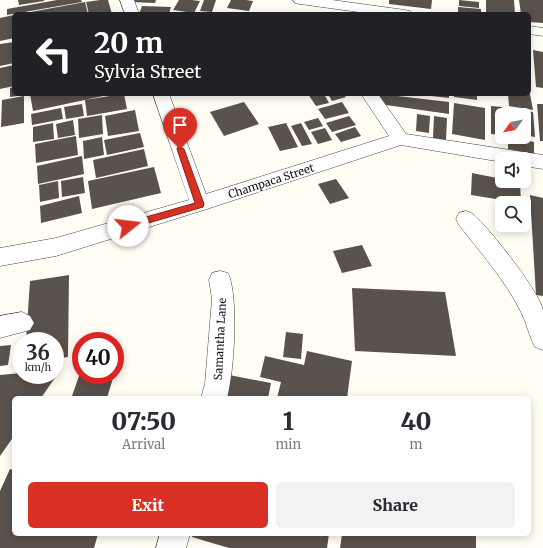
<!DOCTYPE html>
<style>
:root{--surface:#fff;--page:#f2f2f3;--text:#2b2b33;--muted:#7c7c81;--accent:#d93025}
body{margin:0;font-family:Merriweather,serif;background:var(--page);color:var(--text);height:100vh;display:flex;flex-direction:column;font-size:15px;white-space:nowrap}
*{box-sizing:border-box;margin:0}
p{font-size:13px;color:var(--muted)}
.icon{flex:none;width:22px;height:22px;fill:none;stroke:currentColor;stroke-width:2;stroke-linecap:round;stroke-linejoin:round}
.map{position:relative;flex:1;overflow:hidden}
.details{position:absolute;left:12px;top:396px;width:519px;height:140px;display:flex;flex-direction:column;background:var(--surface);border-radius:6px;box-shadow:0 2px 10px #0003}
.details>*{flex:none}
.banner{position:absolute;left:12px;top:12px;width:519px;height:84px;border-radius:6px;box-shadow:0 2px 10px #0003;background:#202124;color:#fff;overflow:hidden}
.needle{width:26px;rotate:238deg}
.controls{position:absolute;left:495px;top:108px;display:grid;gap:8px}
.controls a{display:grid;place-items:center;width:36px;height:36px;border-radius:6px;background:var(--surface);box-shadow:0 2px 10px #0003;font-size:20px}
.speed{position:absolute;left:12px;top:332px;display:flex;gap:8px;font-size:20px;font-weight:700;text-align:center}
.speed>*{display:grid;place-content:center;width:52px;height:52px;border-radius:50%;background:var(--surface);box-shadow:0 2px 10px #0003;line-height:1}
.speed small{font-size:10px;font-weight:400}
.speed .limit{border:6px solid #d22;background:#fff;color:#111}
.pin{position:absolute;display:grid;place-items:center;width:34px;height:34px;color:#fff;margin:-41px -17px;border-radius:50% 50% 50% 0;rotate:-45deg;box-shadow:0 0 4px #0007}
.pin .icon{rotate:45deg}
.me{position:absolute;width:44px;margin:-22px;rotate:74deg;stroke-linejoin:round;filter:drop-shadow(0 0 3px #0008)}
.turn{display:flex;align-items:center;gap:14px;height:84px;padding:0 16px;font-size:18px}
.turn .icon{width:52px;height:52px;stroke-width:2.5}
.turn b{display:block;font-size:28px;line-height:34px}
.eta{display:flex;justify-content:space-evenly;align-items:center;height:68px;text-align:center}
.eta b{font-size:24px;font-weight:800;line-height:28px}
.action{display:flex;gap:8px;margin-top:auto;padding:8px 16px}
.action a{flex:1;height:46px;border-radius:6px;background:var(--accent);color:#fff;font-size:16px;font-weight:800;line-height:46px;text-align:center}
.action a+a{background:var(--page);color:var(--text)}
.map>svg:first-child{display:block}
.building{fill:#5a524c}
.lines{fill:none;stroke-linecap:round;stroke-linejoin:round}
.minor-casing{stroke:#444;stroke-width:1}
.minor{fill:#fff;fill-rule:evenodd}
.route{fill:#d93025;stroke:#8d1f18}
.labels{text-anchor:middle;stroke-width:4;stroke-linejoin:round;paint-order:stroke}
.street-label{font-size:11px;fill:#111;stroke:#fff}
</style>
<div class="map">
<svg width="543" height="548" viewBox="0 0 543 548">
<rect width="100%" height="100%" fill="#fffdf4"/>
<path class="building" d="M 18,0 L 44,0 L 44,1 L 19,5 Z
M 57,0 L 81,0 L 82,2 L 7,15 L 7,9 Z
M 100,0 L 108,0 L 112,14 L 89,14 L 86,2 Z
M 132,0 L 156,0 L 155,3 L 131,2 Z
M 179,0 L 192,0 L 200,1 L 194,13 L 173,10 Z
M 204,0 L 216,0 L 212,12 L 200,11 Z
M 231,0 L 246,0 L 253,1 L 249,11 L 227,8 Z
M 389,0 L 432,0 L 431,9 L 389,4 Z
M 459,0 L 479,2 L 479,8 L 459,6 Z
M 486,0 L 514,0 L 515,14 L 486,14 Z
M 519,0 L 543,0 L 543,23 L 529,22 L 529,14 L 521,14 Z
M 85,2 L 88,14 L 25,14 L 25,13 Z
M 142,6 L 171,7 L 169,14 L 139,14 Z
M 458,7 L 481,9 L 481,14 L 458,14 Z
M 14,15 L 14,38 L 0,41 L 0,18 Z
M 14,42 L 14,63 L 0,66 L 0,44 Z
M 533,50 L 543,52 L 543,88 L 536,87 Z
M 14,65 L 14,86 L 0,89 L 0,68 Z
M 14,87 L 14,94 L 24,95 L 10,97 L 10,88 Z
M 30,94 L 108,94 L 108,95 L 33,111 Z
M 122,94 L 124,94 L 127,109 L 87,116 L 85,100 Z
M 308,94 L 324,94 L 329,103 L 316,106 Z
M 328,94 L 343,94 L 346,97 L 332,101 Z
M 380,94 L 449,102 L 449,114 L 379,104 Z
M 422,94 L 449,94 L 449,98 L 422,95 Z
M 454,94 L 477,94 L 477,100 L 454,97 Z
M 508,94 L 530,94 L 533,110 L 509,106 Z
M 24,96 L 24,123 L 1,127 L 2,100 Z
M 244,102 L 259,124 L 224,136 L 210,112 Z
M 342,102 L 349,113 L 325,119 L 318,109 Z
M 454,103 L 485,108 L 485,140 L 452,134 Z
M 82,104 L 84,116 L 66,119 L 64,107 Z
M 537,104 L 543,104 L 543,141 L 540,141 Z
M 491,106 L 502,107 L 502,135 L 491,134 Z
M 61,108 L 63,119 L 32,125 L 31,114 Z
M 508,109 L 533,112 L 535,137 L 524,135 L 524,115 L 509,115 Z
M 135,110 L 139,131 L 108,136 L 105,116 Z
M 417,114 L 430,116 L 429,133 L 416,131 Z
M 102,115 L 103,134 L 79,138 L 78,119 Z
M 349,116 L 356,125 L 332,132 L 326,123 Z
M 434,116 L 447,118 L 446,140 L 433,138 Z
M 318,118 L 323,126 L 309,130 L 304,122 Z
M 73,120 L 75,135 L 58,138 L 56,124 Z
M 53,123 L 54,139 L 33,142 L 33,127 Z
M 286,123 L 298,147 L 280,151 L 268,127 Z
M 301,123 L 312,144 L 302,146 L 291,126 Z
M 355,127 L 361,136 L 341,142 L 335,134 Z
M 325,128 L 332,140 L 318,144 L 311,132 Z
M 140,133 L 144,147 L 107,155 L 104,140 Z
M 76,136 L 78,155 L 36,163 L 35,144 Z
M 102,137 L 104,155 L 84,159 L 83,141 Z
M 508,137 L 534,142 L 534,154 L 508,149 Z
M 144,149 L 148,166 L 96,178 L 93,160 Z
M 82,156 L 84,174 L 38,184 L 37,166 Z
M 154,167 L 161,193 L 92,209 L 88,181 Z
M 472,173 L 502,179 L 502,181 L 520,182 L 521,203 L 471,195 Z
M 83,177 L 85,193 L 62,197 L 61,181 Z
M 336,179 L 349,198 L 330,204 L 318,184 Z
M 58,181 L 59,198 L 40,202 L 39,185 Z
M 530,195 L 543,198 L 543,296 L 536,295 Z
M 79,196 L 82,213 L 41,223 L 40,206 Z
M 362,245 L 372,266 L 342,273 L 333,251 Z
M 69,275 L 68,357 L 55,359 L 55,341 L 26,341 L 30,281 Z
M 352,288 L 445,292 L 456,356 L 355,351 Z
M 286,332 L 303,334 L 301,359 L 283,357 Z
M 11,345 L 8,365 L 0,366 L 0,346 Z
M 307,351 L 352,361 L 347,398 L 277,398 L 281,382 L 260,377 L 265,356 L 304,365 Z
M 61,369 L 41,398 L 14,398 L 14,436 L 0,456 L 0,375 L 21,373 L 21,375 L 55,375 L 55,370 Z
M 80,373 L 81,375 L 113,378 L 107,398 L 72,396 Z
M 224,374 L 271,383 L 268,398 L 218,398 Z
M 10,469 L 14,470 L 14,534 L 98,534 L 94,548 L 0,548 L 0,491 Z
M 193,534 L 329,534 L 327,548 L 229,548 L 192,537 Z
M 342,534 L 476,534 L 476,548 L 340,548 Z"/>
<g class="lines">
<defs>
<path id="minor" d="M 120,0 L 134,0 L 139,14 L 125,14 Z
M 293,0 L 332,0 L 405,10 L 410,11 L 412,14 L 373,14 L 300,4 L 295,3 Z
M 529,26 L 543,28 L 543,36 L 529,34 Z
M 153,94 L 169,94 L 206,194 L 389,136 L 361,94 L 378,94 L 406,134 L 543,155 L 543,169 L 524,166 L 524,159 L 502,159 L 502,162 L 401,145 L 207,209 L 56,256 L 0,266 L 0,248 L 56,238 L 189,200 Z
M 466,211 C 469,212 472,213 474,215 C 490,229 539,291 543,310 C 543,321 543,338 543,350 L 535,347 C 529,336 527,324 521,312 C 505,280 481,253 459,225 L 456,219 L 459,213 Z
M 220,271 L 228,273 C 239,296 234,373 227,398 L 201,398 L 205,384 L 212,299 L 209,280 L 212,273 Z
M 22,312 L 30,316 L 34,323 L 30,330 L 0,338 L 0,316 Z
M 160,534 L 190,534 L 186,548 L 156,548 Z"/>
</defs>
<use href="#minor" class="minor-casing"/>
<use href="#minor" class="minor"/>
</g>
<path class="route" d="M 178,147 L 180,147 L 184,149 L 204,204 L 203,207 L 128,229 L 125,228 L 124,226 L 125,223 L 195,203 L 177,149 Z"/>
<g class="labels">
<g class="street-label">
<text transform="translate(271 181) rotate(-18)" y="4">Champaca Street</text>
<text transform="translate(220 339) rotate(-87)" y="4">Samantha Lane</text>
</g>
</g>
</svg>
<div class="controls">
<a><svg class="needle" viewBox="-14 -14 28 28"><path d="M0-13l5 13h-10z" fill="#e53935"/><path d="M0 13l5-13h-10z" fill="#7c7c81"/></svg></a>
<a><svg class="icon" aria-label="sound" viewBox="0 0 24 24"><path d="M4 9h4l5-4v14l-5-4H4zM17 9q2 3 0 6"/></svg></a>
<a><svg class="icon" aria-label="search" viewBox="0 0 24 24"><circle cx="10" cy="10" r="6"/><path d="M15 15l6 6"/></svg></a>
</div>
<div class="speed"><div>36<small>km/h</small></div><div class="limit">40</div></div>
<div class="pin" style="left:180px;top:149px;background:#d93025"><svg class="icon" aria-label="arrive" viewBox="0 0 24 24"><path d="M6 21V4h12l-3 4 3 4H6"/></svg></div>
<svg class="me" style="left:128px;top:226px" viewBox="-20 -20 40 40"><circle r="19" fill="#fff"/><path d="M0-13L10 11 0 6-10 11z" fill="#d93025"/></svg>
<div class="banner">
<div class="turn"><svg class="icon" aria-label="left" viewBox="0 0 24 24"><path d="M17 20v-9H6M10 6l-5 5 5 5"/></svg><div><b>20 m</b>Sylvia Street</div></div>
</div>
<section class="details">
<div class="eta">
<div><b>07:50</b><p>Arrival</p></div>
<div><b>1</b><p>min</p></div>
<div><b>40</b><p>m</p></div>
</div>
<div class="action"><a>Exit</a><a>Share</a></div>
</section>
</div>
